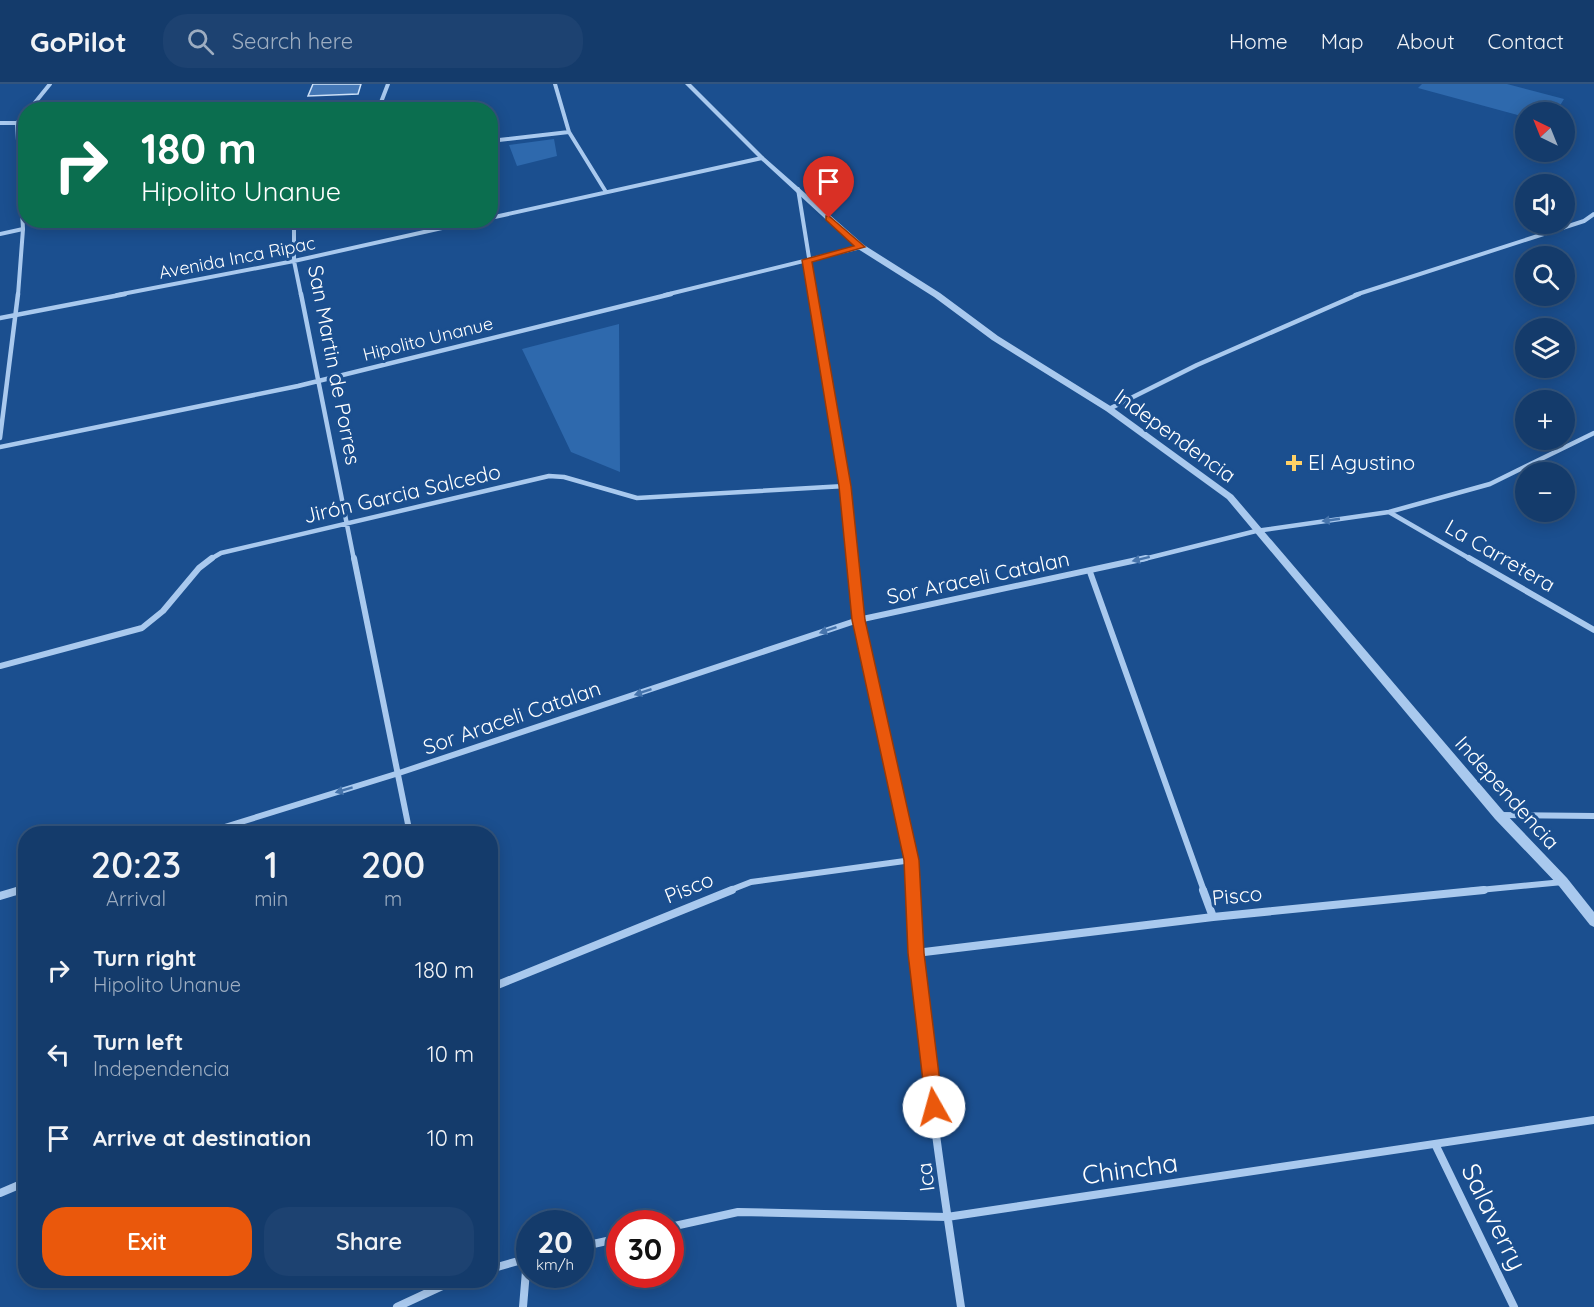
<!DOCTYPE html>
<meta charset="utf-8">
<style>
:root{--surface:#143b6b;--page:#1d4271;--text:#f1f3f6;--muted:#9dadc1;--line:#33557e;--accent:#ea580c}
body{margin:0;font-family:Quicksand,sans-serif;background:var(--page);color:var(--text);height:100vh;display:flex;flex-direction:column;font-size:22px;white-space:nowrap}
*{box-sizing:border-box;margin:0}
p{font-size:20px;color:var(--muted)}
.icon{flex:none;width:33px;height:33px;fill:none;stroke:currentColor;stroke-width:2;stroke-linecap:round;stroke-linejoin:round}
.map{position:relative;flex:1;overflow:hidden}
.details{position:absolute;left:18px;top:742px;width:480px;height:462px;display:flex;flex-direction:column;background:var(--surface);border-radius:24px;box-shadow:0 3px 15px #0003,0 0 0 2px var(--line)}
.details>*{flex:none}
.top-card{position:absolute;left:18px;top:18px;width:480px;height:126px;border-radius:24px;box-shadow:0 3px 15px #0003,0 0 0 2px var(--line);background:#0b6e4f;color:#fff;overflow:hidden}
.needle{width:39px;rotate:317deg}
.buttons{position:absolute;left:1515px;top:18px;display:grid;gap:12px}
.buttons a{display:grid;place-items:center;width:60px;height:60px;border-radius:50%;background:var(--surface);box-shadow:0 3px 15px #0003,0 0 0 2px var(--line);font-size:30px}
.speed{position:absolute;left:516px;top:1126px;display:flex;gap:12px;font-size:30px;font-weight:700;text-align:center}
.speed>*{display:grid;place-content:center;width:78px;height:78px;border-radius:50%;background:var(--surface);box-shadow:0 3px 15px #0003,0 0 0 2px var(--line);line-height:1}
.speed small{font-size:15px;font-weight:400}
.speed .limit{border:9px solid #d22;background:#fff;color:#111}
.pin{position:absolute;display:grid;place-items:center;width:51px;height:51px;color:#fff;margin:-62px -26px;border-radius:50% 50% 50% 0;rotate:-45deg;box-shadow:0 0 6px #0007}
.pin .icon{rotate:45deg}
.me{position:absolute;width:66px;margin:-33px;rotate:353deg;stroke-linejoin:round;filter:drop-shadow(0 0 4px #0008)}
.turn{display:flex;align-items:center;gap:21px;height:126px;padding:0 24px;font-size:27px}
.turn .icon{width:78px;height:78px;stroke-width:2.5}
.turn b{display:block;font-size:42px;line-height:51px}
.eta{display:flex;justify-content:space-evenly;align-items:center;height:102px;text-align:center}
.eta b{font-size:36px;font-weight:600;line-height:42px}
.button{display:flex;gap:12px;margin-top:auto;padding:12px 24px}
.button a{flex:1;height:69px;border-radius:24px;background:var(--accent);color:#fff;font-size:24px;font-weight:600;line-height:69px;text-align:center}
.button a+a{background:var(--page);color:var(--text)}
ul{padding:0;list-style:none}
li{display:flex;align-items:center;gap:18px;height:84px;padding:0 24px}
li div{flex:1}
li b{display:block;font-size:22px}
li em{font-style:normal}
header{display:flex;align-items:center;gap:36px;box-sizing:border-box;height:84px;padding:0 30px;background:var(--surface);border-bottom:2px solid var(--line)}
header strong{font-size:28px}
nav{display:flex;gap:33px;margin-inline-start:auto;font-size:21px}
.search{width:420px;height:54px;background:var(--page);display:flex;align-items:center;gap:15px;box-sizing:border-box;padding:0 21px;border-radius:24px;color:var(--muted);font-size:22px}
.map>svg:first-child{display:block}
.green{fill:#2e69ad}
.building{fill:#4478b7;stroke:#cfe3fa;stroke-width:1.5}
.lines{fill:none;stroke-linecap:round;stroke-linejoin:round}
.pedestrian{stroke:#a9c9ee;stroke-width:4}
.minor-far3{stroke:#a9c9ee;stroke-width:4}
.minor-far2{stroke:#a9c9ee;stroke-width:4.5}
.minor-far1{stroke:#a9c9ee;stroke-width:6}
.minor{stroke:#a9c9ee;stroke-width:8}
.tertiary{fill:#a9c9ee;fill-rule:evenodd}
.oneway{fill:#4674ac}
.route{fill:#ea580c;stroke:#983908;stroke-width:1.5}
.poi-dot{fill:#ffd166;stroke:#1b4f8f;stroke-width:2}
.labels{text-anchor:middle;stroke-width:6;stroke-linejoin:round;paint-order:stroke}
.far-street-label{font-size:18px;fill:#fff;stroke:#1b4f8f}
.street-label{font-size:21px;fill:#fff;stroke:#1b4f8f}
.poi-label{font-size:21px;fill:#fff;stroke:#1b4f8f;text-anchor:start}
.near-street-label{font-size:26px;fill:#fff;stroke:#1b4f8f}
</style>
<header>
<strong>GoPilot</strong>
<div class="search"><svg class="icon" aria-label="search" viewBox="0 0 24 24"><circle cx="10" cy="10" r="6"/><path d="M15 15l6 6"/></svg>Search here</div>
<nav><a>Home</a><a>Map</a><a>About</a><a>Contact</a></nav>
</header>
<div class="map">
<svg width="1594" height="1223" viewBox="0 0 1594 1223">
<rect width="100%" height="100%" fill="#1b4f8f"/>
<path class="green" d="M 1422,0 L 1507,0 L 1564,15 L 1556,28 L 1526,28 L 1525,33 L 1418,4 Z
M 554,55 L 557,72 L 517,82 L 509,61 Z
M 619,240 L 620,388 L 571,368 L 522,265 Z"/>
<path class="building" d="M 313,0 L 361,0 L 358,10 L 308,12 Z"/>
<g class="lines">
<path class="pedestrian" d="M 0,150 L 23,145"/>
<path class="minor-far3" d="M 555,0 L 569,48 L 606,108
M 29,26 L 50,0
M 378,26 L 388,0
M 0,39 L 26,39
M 490,57 L 569,48
M 798,105 L 815,211
M 490,134 L 762,74
M 294,136 L 294,177 L 301,211
M 18,211 L 23,145 L 17,39 L 26,29
M 117,211 L 294,177 L 478,136
M 665,211 L 861,163
M 1355,211 L 1584,137 L 1594,130"/>
<path class="minor-far2" d="M 301,210 L 354,476
M 815,210 L 845,402 L 852,476
M 0,234 L 125,210
M 1109,325 L 1197,281 L 1359,210
M 0,354 L 18,210
M 0,363 L 298,302 L 671,210
M 1389,428 L 1472,476
M 209,476 L 221,469 L 549,392 L 564,393 L 637,414 L 845,402
M 1140,476 L 1256,447 L 1389,428 L 1490,400 L 1594,349"/>
<path class="minor-far1" d="M 354,474 L 410,750
M 852,474 L 858,536 L 912,776 L 913,807
M 1469,474 L 1594,546
M 1090,488 L 1204,807
M 0,582 L 142,544 L 163,527 L 199,484 L 212,474
M 1499,731 L 1594,732
M 202,750 L 399,689 L 858,536 L 1146,474
M 15,807 L 26,804
M 728,807 L 751,798 L 912,776
M 1469,807 L 1563,798"/>
<path class="minor" d="M 913,806 C 919,945 940,1085 961,1223
M 1203,806 L 1213,833
M 0,812 L 20,806
M 916,869 L 1213,833 L 1484,806
M 490,904 L 732,806
M 1436,1062 L 1514,1223
M 0,1109 L 26,1098
M 670,1143 L 738,1128 L 947,1133 L 1594,1036
M 580,1163 L 620,1154
M 490,1185 L 529,1174
M 397,1223 L 453,1197
M 523,1223 L 527,1175"/>
<path class="tertiary" d="M 685,0 L 691,0 L 764,73 L 864,161 L 940,209 L 998,252 L 1112,323 L 1233,411 L 1503,727 L 1567,794 L 1594,828 L 1594,843 L 1590,841 L 1559,802 L 1495,735 L 1227,415 L 1106,327 L 992,256 L 934,213 L 858,165 L 760,75 Z"/>
</g>
<defs><path id="oneway-solid" d="M-6-.8H1V-3.2L6.5 0L1 3.2V.8H-6Z" transform="scale(1.5)"/></defs>
<g class="oneway">
<use href="#oneway-solid" transform="translate(1331 436) rotate(172)"/>
<use href="#oneway-solid" transform="translate(1141 475) rotate(166)"/>
<use href="#oneway-solid" transform="translate(828 546) rotate(161)"/>
<use href="#oneway-solid" transform="translate(643 608) rotate(161)"/>
<use href="#oneway-solid" transform="translate(344 706) rotate(163)"/>
</g>
<path class="route" d="M 829,132 L 865,163 L 812,178 L 851,402 L 865,536 L 919,776 L 924,869 L 943,1023 L 941,1029 L 934,1032 L 928,1029 L 926,1023 L 908,869 L 904,776 L 852,536 L 839,402 L 802,176 L 854,162 L 826,136 L 826,132 Z"/>
<path class="poi-dot" d="M1291 370h6v6h6v6h-6v6h-6v-6h-6v-6h6z"/>
<g class="labels">
<g class="far-street-label">
<text transform="translate(237 174) rotate(-11)" y="6">Avenida Inca Ripac</text>
<text transform="translate(428 255) rotate(-14)" y="6">Hipolito Unanue</text>
</g>
<g class="street-label">
<text transform="translate(334 281) rotate(79)" y="7">San Martin de Porres</text>
<text transform="translate(1175 352) rotate(36)" y="7">Independencia</text>
<text transform="translate(402 410) rotate(-13)" y="7">Jirón Garcia Salcedo</text>
<text transform="translate(1500 472) rotate(30)" y="7">La Carretera</text>
<text transform="translate(978 494) rotate(-12)" y="7">Sor Araceli Catalan</text>
<text transform="translate(512 634) rotate(-19)" y="7">Sor Araceli Catalan</text>
<text transform="translate(1507 709) rotate(48)" y="7">Independencia</text>
<text transform="translate(689 804) rotate(-22)" y="7">Pisco</text>
<text transform="translate(1237 812) rotate(-6)" y="7">Pisco</text>
<text transform="translate(926 1093) rotate(-97)" y="7">Ica</text>
</g>
<g class="poi-label">
<text x="1308" y="386">El Agustino</text>
</g>
<g class="near-street-label">
<text transform="translate(1130 1085) rotate(-8)" y="9">Chincha</text>
<text transform="translate(1494 1133) rotate(64)" y="9">Salaverry</text>
</g>
</g>
</svg>
<div class="buttons">
<a><svg class="needle" viewBox="-14 -14 28 28"><path d="M0-13l5 13h-10z" fill="#e53935"/><path d="M0 13l5-13h-10z" fill="#9dadc1"/></svg></a>
<a><svg class="icon" aria-label="sound" viewBox="0 0 24 24"><path d="M4 9h4l5-4v14l-5-4H4zM17 9q2 3 0 6"/></svg></a>
<a><svg class="icon" aria-label="search" viewBox="0 0 24 24"><circle cx="10" cy="10" r="6"/><path d="M15 15l6 6"/></svg></a>
<a><svg class="icon" aria-label="layers" viewBox="0 0 24 24"><path d="M12 4l9 5-9 5-9-5zM3 14l9 5 9-5"/></svg></a>
<a>+</a>
<a>−</a>
</div>
<div class="speed"><div>20<small>km/h</small></div><div class="limit">30</div></div>
<div class="pin" style="left:829px;top:134px;background:#d93025"><svg class="icon" aria-label="arrive" viewBox="0 0 24 24"><path d="M6 21V4h12l-3 4 3 4H6"/></svg></div>
<svg class="me" style="left:934px;top:1023px" viewBox="-20 -20 40 40"><circle r="19" fill="#fff"/><path d="M0-13L10 11 0 6-10 11z" fill="#ea580c"/></svg>
<div class="top-card">
<div class="turn"><svg class="icon" aria-label="right" viewBox="0 0 24 24"><path d="M7 20v-9h11M14 6l5 5-5 5"/></svg><div><b>180 m</b>Hipolito Unanue</div></div>
</div>
<section class="details">
<div class="eta">
<div><b>20:23</b><p>Arrival</p></div>
<div><b>1</b><p>min</p></div>
<div><b>200</b><p>m</p></div>
</div>
<ul>
<li><svg class="icon" aria-label="right" viewBox="0 0 24 24"><path d="M7 20v-9h11M14 6l5 5-5 5"/></svg><div><b>Turn right</b><p>Hipolito Unanue</p></div><em>180 m</em></li>
<li><svg class="icon" aria-label="left" viewBox="0 0 24 24"><path d="M17 20v-9H6M10 6l-5 5 5 5"/></svg><div><b>Turn left</b><p>Independencia</p></div><em>10 m</em></li>
<li><svg class="icon" aria-label="arrive" viewBox="0 0 24 24"><path d="M6 21V4h12l-3 4 3 4H6"/></svg><div><b>Arrive at destination</b></div><em>10 m</em></li>
</ul>
<div class="button"><a>Exit</a><a>Share</a></div>
</section>
</div>
